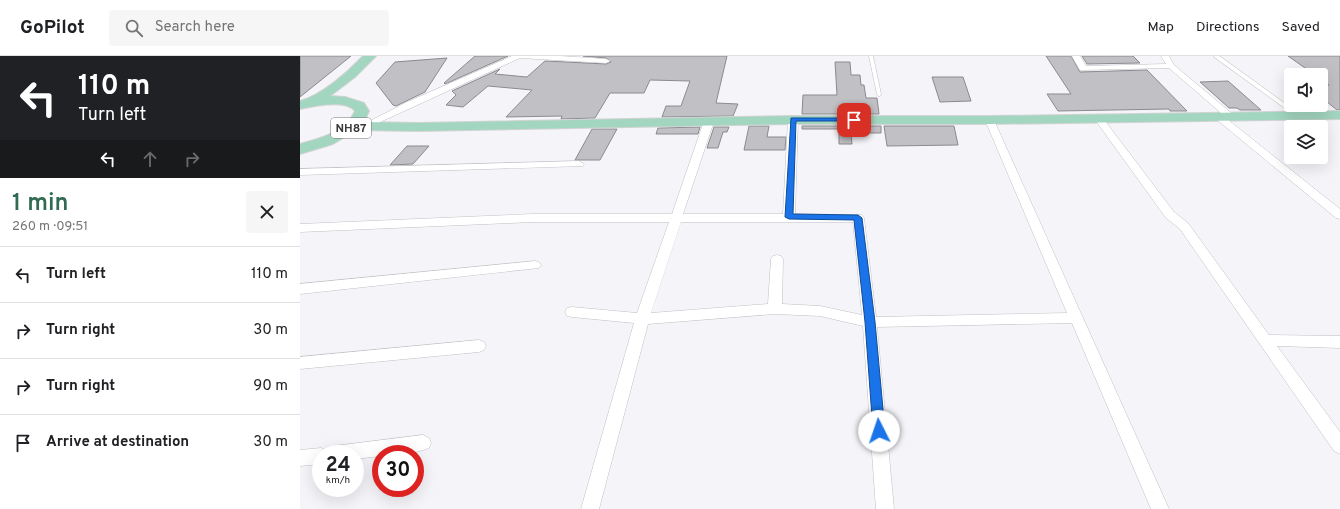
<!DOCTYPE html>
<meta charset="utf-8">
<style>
:root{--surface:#fff;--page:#f6f6f6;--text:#202124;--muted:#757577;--line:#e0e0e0;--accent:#326b53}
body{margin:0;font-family:Overpass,sans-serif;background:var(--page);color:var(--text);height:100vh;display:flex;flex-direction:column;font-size:15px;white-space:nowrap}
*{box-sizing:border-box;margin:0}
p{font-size:13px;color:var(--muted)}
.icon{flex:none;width:22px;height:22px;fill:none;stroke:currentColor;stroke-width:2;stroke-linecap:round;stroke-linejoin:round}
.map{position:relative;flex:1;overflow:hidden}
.drawer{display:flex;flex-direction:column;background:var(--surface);width:300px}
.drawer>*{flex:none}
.top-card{background:#202124;color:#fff;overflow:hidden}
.tools{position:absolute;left:984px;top:12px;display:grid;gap:8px}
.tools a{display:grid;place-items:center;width:44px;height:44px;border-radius:4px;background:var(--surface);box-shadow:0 4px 16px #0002;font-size:20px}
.speed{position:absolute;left:12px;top:389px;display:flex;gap:8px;font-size:20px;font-weight:700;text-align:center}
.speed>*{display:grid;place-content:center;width:52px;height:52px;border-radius:50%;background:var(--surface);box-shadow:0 4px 16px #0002;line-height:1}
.speed small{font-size:10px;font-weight:400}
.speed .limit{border:6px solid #d22;background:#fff;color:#111}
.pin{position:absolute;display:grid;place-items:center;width:34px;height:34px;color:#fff;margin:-17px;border-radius:8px;box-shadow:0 2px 6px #0006}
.me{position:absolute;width:44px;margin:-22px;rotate:356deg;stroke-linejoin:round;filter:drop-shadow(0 0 3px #0008)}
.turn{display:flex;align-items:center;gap:14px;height:84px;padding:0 12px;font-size:18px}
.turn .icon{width:52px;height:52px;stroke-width:2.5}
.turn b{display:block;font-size:28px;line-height:34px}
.lanes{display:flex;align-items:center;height:38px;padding:0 12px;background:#0003;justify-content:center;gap:20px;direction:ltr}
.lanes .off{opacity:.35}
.round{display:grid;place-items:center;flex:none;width:42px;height:42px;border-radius:4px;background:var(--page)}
.summary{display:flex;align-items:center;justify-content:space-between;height:68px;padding:0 12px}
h1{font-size:24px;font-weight:600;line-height:30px;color:var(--accent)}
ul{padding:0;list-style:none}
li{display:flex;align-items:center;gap:12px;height:56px;padding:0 12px;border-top:1px solid var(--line)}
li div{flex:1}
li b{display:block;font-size:15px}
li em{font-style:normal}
header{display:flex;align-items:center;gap:24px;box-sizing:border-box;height:56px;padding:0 20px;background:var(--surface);border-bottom:1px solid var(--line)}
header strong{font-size:19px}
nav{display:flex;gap:22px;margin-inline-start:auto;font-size:14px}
.search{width:280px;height:36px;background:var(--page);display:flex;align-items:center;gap:10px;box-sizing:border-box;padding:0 14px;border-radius:4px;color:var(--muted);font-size:15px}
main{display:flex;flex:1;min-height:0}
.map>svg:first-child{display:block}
.building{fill:#c1c0c4;stroke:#8b8b8f}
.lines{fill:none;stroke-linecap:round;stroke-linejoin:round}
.service-casing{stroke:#c0c0c4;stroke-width:5}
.minor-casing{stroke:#c0c0c4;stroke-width:1}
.primary-casing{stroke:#d3d3d4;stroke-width:2}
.service{stroke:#fff;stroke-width:4}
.minor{fill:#fff;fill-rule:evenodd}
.primary{fill:#a3d6c1;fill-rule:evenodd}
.route{fill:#1a73e8;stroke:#114b97}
.labels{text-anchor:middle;stroke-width:3;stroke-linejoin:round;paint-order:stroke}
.shield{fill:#fff;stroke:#747476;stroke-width:1}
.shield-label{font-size:12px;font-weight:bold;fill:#39393b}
</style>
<header>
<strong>GoPilot</strong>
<div class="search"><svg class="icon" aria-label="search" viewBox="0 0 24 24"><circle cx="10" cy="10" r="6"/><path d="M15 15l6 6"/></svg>Search here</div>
<nav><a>Map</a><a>Directions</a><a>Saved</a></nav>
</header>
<main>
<section class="drawer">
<div class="top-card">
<div class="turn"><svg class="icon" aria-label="left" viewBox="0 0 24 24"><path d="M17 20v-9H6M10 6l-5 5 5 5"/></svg><div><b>110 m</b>Turn left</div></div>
<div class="lanes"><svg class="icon" aria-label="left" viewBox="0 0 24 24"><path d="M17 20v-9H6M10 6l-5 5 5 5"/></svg><svg class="icon off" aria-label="ahead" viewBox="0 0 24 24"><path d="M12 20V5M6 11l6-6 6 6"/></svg><svg class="icon off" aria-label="right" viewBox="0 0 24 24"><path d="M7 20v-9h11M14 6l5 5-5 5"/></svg></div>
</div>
<div class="summary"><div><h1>1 min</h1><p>260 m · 09:51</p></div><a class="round"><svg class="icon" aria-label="close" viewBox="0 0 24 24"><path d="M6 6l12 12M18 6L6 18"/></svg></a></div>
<ul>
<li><svg class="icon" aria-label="left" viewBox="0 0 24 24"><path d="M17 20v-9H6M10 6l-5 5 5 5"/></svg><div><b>Turn left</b></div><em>110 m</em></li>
<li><svg class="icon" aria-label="right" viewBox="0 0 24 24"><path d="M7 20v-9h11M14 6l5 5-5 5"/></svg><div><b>Turn right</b></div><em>30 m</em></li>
<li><svg class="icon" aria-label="right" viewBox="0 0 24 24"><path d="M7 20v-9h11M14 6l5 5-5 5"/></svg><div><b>Turn right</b></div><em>90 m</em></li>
<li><svg class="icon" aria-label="arrive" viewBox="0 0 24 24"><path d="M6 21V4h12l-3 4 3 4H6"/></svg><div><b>Arrive at destination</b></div><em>30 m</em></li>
</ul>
</section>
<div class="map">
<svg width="1040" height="453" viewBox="0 0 1040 453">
<rect width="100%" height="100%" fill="#f5f5f9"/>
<path class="building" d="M 0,0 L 51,0 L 0,41 Z
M 175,0 L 208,0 L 145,28 L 144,27 Z
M 283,0 L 427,0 L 416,47 L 438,48 L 433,60 L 362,61 L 366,50 L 381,50 L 390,25 L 350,24 L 344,37 L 310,37 L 295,62 L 261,63 L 262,60 L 206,61 L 232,34 L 188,30 L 163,51 L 146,49 L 156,39 L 152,35 L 200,13 L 195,18 L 227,21 L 245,5 L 306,8 L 311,6 L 306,2 Z
M 746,0 L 771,0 L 780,16 L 847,14 L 887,55 L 870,55 L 869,53 L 758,55 L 747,38 L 771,38 Z
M 782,0 L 833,0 L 840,7 L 787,8 Z
M 988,0 L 1040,0 L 1040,54 L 1037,54 L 1021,41 L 1021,29 L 1029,29 L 1021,24 L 1021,19 L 1015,19 Z
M 147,2 L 125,36 L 96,50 L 93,49 L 76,27 L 95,6 Z
M 535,6 L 550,6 L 551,19 L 560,19 L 561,29 L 564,29 L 566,42 L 577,42 L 579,58 L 502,58 L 503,39 L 537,39 Z
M 632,21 L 663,21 L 671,45 L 640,46 Z
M 928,25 L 961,54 L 940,54 L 937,52 L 929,52 L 900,26 Z
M 449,70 L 469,70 L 467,81 L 486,81 L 485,94 L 444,94 Z
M 502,70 L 581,70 L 581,77 L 551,77 L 552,88 L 539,88 L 539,73 L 502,73 Z
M 584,70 L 654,70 L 658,89 L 587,90 Z
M 400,71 L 398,78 L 356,78 L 358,72 Z
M 414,71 L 429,71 L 427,76 L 423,76 L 418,92 L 407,92 Z
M 292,73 L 317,73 L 300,104 L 275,104 Z
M 107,90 L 129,90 L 113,108 L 90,109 Z"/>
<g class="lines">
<defs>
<path id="service" d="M 571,0 L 579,38
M 916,0 L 999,60"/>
<path id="minor" d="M 212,0 L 260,0 L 306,3 L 310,5 L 306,7 L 220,2 L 78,67 L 75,68 L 70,65 L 107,46 Z
M 772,0 L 780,0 L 786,10 L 866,8 L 861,0 L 869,0 L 874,9 L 936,61 L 934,63 L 928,63 L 869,12 L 783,14 L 780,14 Z
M 919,58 L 922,59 L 1040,153 L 1040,163 L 1036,162 L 916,63 L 914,61 L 916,59 Z
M 799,60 L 802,61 L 874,156 L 888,167 L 969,279 L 1040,280 L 1040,292 L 977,290 L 1040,376 L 1040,398 L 1034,395 L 880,173 L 866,162 L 796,65 L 794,63 L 796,61 Z
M 493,61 L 498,64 L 495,158 L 562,159 L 564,162 L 576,261 L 767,257 L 685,64 L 687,62 L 693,62 L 869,453 L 851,453 L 772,267 L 577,271 L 594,453 L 576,453 L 563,270 L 520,260 L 475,258 L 348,268 L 299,453 L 281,453 L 334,267 L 272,261 L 267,260 L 265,256 L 267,252 L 272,251 L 337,257 L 369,166 L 234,166 L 0,176 L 0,168 L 234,158 L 372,158 L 404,65 L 409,62 L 414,65 L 383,158 L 483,158 L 488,64 ZM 381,166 L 553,166 L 562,259 L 520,250 L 482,248 L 483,203 L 481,200 L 477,199 L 473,200 L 471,203 L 468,248 L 351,257 Z
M 279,105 L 284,108 L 283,110 L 0,119 L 0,113 Z
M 235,205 L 239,206 L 241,209 L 239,212 L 0,238 L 0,228 Z
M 179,284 L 184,286 L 186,290 L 184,294 L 179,296 L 0,313 L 0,301 Z
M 123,379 L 129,382 L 131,387 L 129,392 C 114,398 97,398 81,398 L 81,400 L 55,403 L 55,398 L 21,398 L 21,408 L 0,410 L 0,394 L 21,392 L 27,395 L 28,392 L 34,390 Z"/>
<path id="primary" d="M 63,0 L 76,0 L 55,21 L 30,40 L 45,41 L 64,47 L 69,55 L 64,66 L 118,67 L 493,60 L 690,60 L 1040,55 L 1040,63 L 690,68 L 493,68 L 118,75 L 56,74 L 33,88 L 0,98 L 0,88 C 21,82 46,76 55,55 C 46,43 13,50 0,53 L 0,45 C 21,40 48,16 63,0 Z"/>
</defs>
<use href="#service" class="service-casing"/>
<use href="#minor" class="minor-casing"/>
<use href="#primary" class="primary-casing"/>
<use href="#service" class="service"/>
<use href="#minor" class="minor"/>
<use href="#primary" class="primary"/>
</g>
<path class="route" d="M 491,62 L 554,62 L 557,64 L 554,65 L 496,65 L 493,158 L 558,159 L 562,162 L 575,266 L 585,375 L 583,379 L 579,380 L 575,379 L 573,375 L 565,266 L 554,164 L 489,163 L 485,161 Z"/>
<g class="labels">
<rect class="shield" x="31" y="62" width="40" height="20" rx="3"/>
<g class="shield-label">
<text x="51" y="76">NH87</text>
</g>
</g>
</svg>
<div class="tools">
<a><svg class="icon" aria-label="sound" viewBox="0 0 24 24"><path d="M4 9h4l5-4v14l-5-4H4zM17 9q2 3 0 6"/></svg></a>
<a><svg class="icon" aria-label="layers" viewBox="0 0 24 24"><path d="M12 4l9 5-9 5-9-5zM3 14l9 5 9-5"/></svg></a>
</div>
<div class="speed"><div>24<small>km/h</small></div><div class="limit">30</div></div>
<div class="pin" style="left:554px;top:64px;background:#d93025"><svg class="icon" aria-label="arrive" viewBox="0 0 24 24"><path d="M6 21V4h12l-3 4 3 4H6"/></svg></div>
<svg class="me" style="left:579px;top:375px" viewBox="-20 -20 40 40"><circle r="19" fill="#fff"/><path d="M0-13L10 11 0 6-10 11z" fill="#1a73e8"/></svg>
</div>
</main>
